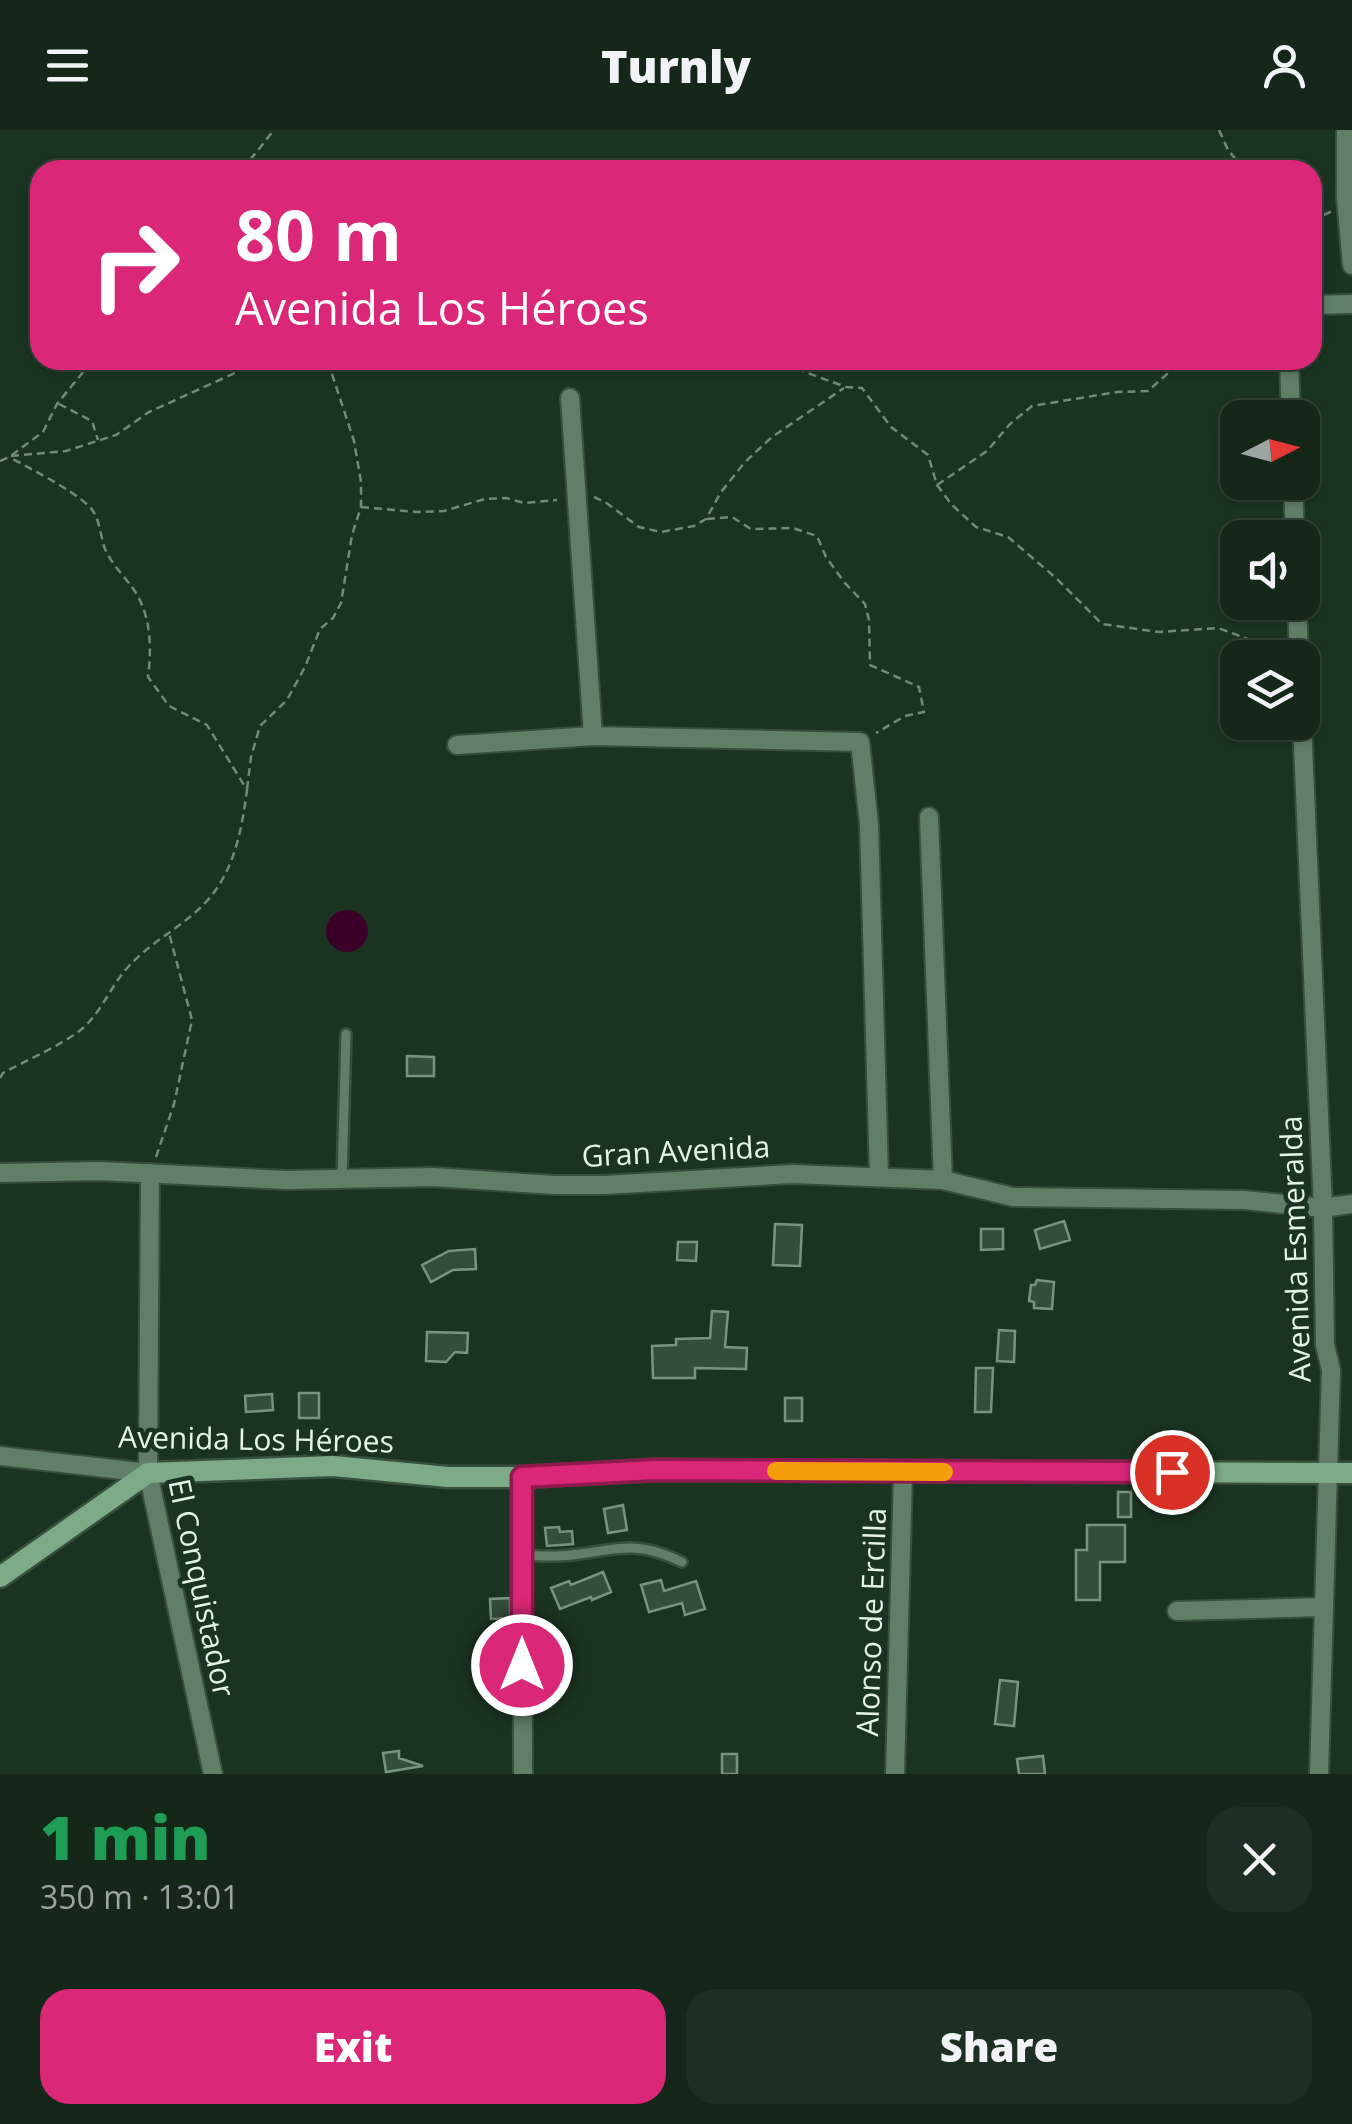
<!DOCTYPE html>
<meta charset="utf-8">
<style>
:root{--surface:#142719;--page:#1d2f22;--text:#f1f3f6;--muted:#9da5a2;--line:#334438;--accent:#db2777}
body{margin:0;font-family:"Open Sans",sans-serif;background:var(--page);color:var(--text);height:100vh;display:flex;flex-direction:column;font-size:38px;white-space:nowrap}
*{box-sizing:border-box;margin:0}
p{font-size:32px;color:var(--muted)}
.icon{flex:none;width:55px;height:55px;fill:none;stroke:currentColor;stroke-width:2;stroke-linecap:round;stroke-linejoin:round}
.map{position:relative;height:1644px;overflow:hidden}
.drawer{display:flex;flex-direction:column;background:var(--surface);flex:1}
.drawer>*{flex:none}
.top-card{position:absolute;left:30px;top:30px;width:1292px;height:210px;border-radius:30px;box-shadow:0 2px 8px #0004,0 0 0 2px var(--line);background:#db2777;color:#fff;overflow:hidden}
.needle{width:65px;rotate:84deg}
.buttons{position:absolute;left:1220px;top:270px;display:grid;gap:20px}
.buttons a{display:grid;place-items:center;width:100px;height:100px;border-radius:20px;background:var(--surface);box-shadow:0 2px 8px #0004,0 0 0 2px var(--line);font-size:50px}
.pin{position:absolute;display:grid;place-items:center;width:85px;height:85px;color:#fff;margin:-42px;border:5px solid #fff;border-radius:50%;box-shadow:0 2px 10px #0007}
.me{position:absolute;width:110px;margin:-55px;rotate:0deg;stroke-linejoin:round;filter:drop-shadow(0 0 8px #0008)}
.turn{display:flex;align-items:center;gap:35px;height:210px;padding:0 40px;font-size:45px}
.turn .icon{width:130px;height:130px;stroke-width:2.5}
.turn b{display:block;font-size:70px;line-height:85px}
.round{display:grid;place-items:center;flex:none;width:105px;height:105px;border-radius:30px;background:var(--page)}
.overview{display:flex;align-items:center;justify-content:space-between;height:170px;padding:0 40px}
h1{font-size:60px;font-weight:800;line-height:75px;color:#1e9e55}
.primary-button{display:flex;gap:20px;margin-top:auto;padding:20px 40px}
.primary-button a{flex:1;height:115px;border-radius:30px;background:var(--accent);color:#fff;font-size:40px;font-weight:800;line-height:115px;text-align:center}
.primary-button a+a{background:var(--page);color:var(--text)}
header{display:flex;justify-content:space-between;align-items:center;height:130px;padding:0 40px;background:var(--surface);font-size:45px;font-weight:800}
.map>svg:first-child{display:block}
.water{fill:#3a0028}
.building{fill:#344e3a;stroke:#78947e;stroke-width:2.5}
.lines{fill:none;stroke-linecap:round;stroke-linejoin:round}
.lane-casing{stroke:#374f3d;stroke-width:14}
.street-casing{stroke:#374f3d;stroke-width:22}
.secondary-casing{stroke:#374f3d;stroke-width:25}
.path{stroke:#748979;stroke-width:2.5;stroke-dasharray:8 5;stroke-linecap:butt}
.lane{stroke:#617e67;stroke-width:9}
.street{stroke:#617e67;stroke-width:18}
.secondary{stroke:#7dab87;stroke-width:20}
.route-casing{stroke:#8e194d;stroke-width:25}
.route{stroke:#db2777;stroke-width:18}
.slow{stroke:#f59e0b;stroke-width:18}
.labels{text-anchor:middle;stroke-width:9;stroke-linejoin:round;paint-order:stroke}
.street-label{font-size:30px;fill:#e4f4e7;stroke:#1b3421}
</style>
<header><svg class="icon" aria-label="menu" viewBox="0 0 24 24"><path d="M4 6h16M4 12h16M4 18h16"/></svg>Turnly<svg class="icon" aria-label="person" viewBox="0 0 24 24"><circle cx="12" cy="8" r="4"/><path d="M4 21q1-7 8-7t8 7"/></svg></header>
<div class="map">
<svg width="1352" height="1644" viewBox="0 0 1352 1644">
<rect width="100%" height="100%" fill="#1b3421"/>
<path class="water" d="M326 801a21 21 0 1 1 42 0a21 21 0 1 1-42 0Z"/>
<path class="building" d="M 407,926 L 434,927 L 434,946 L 407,946 Z
M 1064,1091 L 1070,1110 L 1040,1119 L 1035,1100 Z
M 775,1094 L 802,1095 L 800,1136 L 773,1135 Z
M 981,1099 L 1003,1099 L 1003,1119 L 981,1120 Z
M 678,1112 L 697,1112 L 696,1131 L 677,1130 Z
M 475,1119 L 476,1139 L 453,1140 L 431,1152 L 422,1135 L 449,1121 Z
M 1037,1150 L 1054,1152 L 1052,1179 L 1034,1178 L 1034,1172 L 1029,1171 L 1031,1155 L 1035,1155 Z
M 712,1181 L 728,1182 L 725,1217 L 747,1218 L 746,1239 L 695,1238 L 695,1248 L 653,1248 L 652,1216 L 676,1215 L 676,1209 L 710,1208 Z
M 999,1200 L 1015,1201 L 1014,1232 L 997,1231 Z
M 427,1202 L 468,1203 L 467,1223 L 455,1222 L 446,1232 L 426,1231 Z
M 976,1238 L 993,1238 L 991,1282 L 975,1282 Z
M 299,1263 L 319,1263 L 319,1288 L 299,1288 Z
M 272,1264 L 273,1280 L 246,1282 L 245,1266 Z
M 785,1268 L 802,1268 L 802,1291 L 785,1291 Z
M 1118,1362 L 1131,1362 L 1131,1387 L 1118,1387 Z
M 623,1375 L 627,1400 L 608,1403 L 604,1379 Z
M 1087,1395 L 1125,1395 L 1125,1432 L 1100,1432 L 1100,1470 L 1076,1470 L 1076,1420 L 1087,1420 Z
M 559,1397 L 560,1402 L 572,1401 L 573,1414 L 547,1416 L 545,1398 Z
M 603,1442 L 611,1462 L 592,1470 L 591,1467 L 560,1479 L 551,1458 L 569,1451 L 571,1455 Z
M 661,1450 L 664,1461 L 696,1451 L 705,1479 L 685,1485 L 682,1473 L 649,1482 L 641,1455 Z
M 510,1468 L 510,1488 L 491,1489 L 490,1469 Z
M 489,1535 L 509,1535 L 510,1553 L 489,1553 Z
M 1000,1550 L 1018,1552 L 1014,1596 L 995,1594 Z
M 399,1621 L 399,1628 L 423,1636 L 386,1642 L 383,1623 Z
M 722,1624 L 737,1624 L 737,1644 L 722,1644 Z
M 1043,1626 L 1045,1644 L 1019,1644 L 1017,1629 Z"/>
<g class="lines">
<defs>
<path id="lane" d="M 342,1050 L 346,904
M 522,1425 C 538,1426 554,1427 571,1425 C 617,1420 635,1409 682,1432"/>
<path id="street" d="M 1346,0 L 1346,69 L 1352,135
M 1312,175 L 1352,174
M 1289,230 L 1291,288
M 570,268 L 593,606
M 1293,352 L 1295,408
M 1297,472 L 1299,528
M 1302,592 L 1323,1078 L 1325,1215 L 1331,1240 L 1319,1644
M 457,615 L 593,606 L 860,612 L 869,694 L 879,1047
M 929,687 L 943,1050
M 0,1043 L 99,1041 L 287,1050 L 433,1047 L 554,1055 L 605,1055 L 792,1044 L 943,1050 L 1013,1067 L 1244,1070 L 1323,1078 L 1352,1074
M 150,1043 L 148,1343 L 213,1644
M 0,1326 L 148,1343
M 522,1347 L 523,1644
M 1177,1481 L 1323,1477
M 895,1644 L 903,1342"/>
<path id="secondary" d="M 0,1447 L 148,1343 L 333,1336 L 448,1347 L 522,1347 L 655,1340 L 1352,1343"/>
</defs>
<use href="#lane" class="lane-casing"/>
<use href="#street" class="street-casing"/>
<use href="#secondary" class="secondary-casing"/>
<path class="path" d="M 1219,0 L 1228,20 L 1245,40
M 242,40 L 274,0
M 1312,91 L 1332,81
M 322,230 C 340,234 360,231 379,233 C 415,236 440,243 475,230
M 772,230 L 846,257 L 862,258 L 891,297 L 928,325 L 937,355 L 951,374 L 976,397 L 1008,407 L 1056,448 L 1102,494 L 1159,502 L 1218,498 L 1281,521
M 59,274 L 92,291 L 98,310
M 11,326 L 66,321 L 116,305 L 149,282 L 257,233 L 269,230
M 0,331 L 9,327 L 43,302 L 57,274 L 93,230
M 937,355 L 987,321 L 1010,294 L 1032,276 L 1117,262 L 1148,261 L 1167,244 L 1175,230
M 594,367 L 605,372 L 639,397 L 661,402 L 694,396 L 706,389 L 721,362 L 745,332 L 772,307 L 844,258
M 361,377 L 417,382 L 444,381 L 485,369 L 506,368 L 524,373 L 557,370
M 707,389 L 732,387 L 751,399 L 793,398 L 817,406 L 826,427 L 844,452 L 865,474 L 869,490 L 870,535 L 919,557 L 924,582 L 905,586 L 876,603
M 247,659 L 251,627 L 260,596 L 287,570 L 305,537 L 320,499 L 333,488 L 341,473 L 352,405 L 361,377 L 361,352 L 354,311 L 328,232
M 0,948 L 3,943 C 25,931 66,913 83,898 C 103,880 111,855 129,836 C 152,811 182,797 205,773 C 234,743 242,699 247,660 L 207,595 L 169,576 L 148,547 C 152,516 151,483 132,457 C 123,445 111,433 105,419 C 100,405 100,387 89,376 C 69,358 33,340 9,327
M 156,1027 L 174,974 L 192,890 L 169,803"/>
<use href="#lane" class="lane"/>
<use href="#street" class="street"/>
<use href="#secondary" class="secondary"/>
</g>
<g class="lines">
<defs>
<path id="route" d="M 522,1535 L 522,1347 L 654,1340 L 1172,1342"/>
</defs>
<use href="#route" class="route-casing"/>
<use href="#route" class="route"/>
<path class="slow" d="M 776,1341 L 944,1342"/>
</g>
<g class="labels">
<g class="street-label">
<text transform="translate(676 1022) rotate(-3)" y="10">Gran Avenida</text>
<text transform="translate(1296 1119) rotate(-92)" y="10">Avenida Esmeralda</text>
<text transform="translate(256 1310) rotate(1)" y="10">Avenida Los Héroes</text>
<text transform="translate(201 1458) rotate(78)" y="10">El Conquistador</text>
<text transform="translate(872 1492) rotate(-88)" y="10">Alonso de Ercilla</text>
</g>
</g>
</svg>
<div class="buttons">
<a><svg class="needle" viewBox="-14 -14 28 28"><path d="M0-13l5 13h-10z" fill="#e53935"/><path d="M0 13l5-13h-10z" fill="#9da5a2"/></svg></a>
<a><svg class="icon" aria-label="sound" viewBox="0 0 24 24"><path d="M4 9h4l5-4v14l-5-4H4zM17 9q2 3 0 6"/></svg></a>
<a><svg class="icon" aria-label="layers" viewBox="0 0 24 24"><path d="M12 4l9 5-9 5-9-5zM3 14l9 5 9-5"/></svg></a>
</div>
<div class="pin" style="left:1172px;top:1342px;background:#d93025"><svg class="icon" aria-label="arrive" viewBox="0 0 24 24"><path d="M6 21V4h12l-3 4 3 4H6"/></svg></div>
<svg class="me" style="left:522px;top:1535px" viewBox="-20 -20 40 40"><circle r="17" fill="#db2777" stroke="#fff" stroke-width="3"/><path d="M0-11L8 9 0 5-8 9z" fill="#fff"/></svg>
<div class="top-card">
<div class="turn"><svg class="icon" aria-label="right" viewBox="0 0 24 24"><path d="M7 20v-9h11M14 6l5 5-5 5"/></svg><div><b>80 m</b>Avenida Los Héroes</div></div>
</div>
</div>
<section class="drawer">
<div class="overview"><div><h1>1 min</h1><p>350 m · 13:01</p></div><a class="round"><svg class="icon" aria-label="close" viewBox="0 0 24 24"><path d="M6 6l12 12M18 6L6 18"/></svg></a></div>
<div class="primary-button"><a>Exit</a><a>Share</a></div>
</section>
